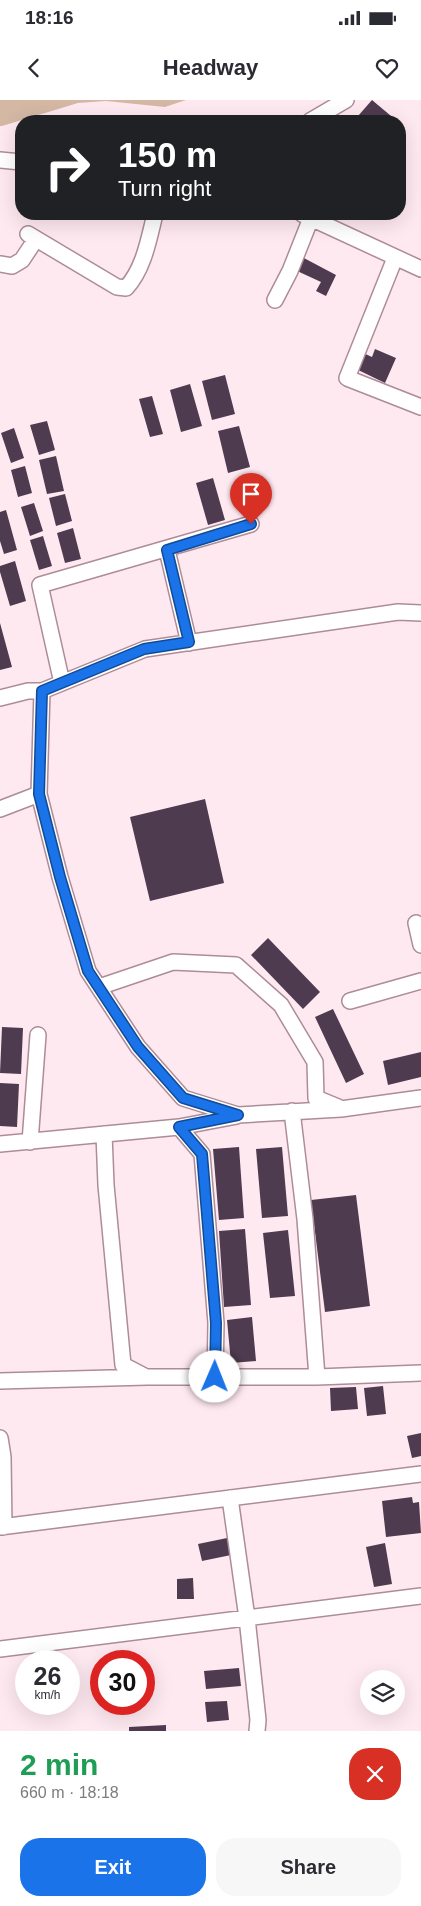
<!DOCTYPE html>
<meta charset="utf-8">
<style>
:root{--surface:#fff;--page:#f7f7f7;--text:#2b2b33;--muted:#7c7c81;--accent:#1a73e8}
body{margin:0;font-family:Helvetica,sans-serif;background:var(--page);color:var(--text);height:100vh;display:flex;flex-direction:column;font-size:19px;white-space:nowrap}
*{box-sizing:border-box;margin:0}
p{font-size:16px;color:var(--muted)}
.icon{flex:none;width:28px;height:28px;fill:none;stroke:currentColor;stroke-width:2;stroke-linecap:round;stroke-linejoin:round}
.map{position:relative;height:1631px;overflow:hidden}
.drawer{display:flex;flex-direction:column;background:var(--surface);flex:1}
.drawer>*{flex:none}
.hud{position:absolute;left:15px;top:15px;width:391px;height:105px;border-radius:20px;box-shadow:0 5px 20px #0002;background:#202124;color:#fff;overflow:hidden}
.buttons{position:absolute;left:360px;top:1570px;display:grid;gap:10px}
.buttons a{display:grid;place-items:center;width:45px;height:45px;border-radius:50%;background:var(--surface);box-shadow:0 5px 20px #0002;font-size:25px}
.speed{position:absolute;left:15px;top:1550px;display:flex;gap:10px;font-size:25px;font-weight:700;text-align:center}
.speed>*{display:grid;place-content:center;width:65px;height:65px;border-radius:50%;background:var(--surface);box-shadow:0 5px 20px #0002;line-height:1}
.speed small{font-size:12px;font-weight:400}
.speed .limit{border:8px solid #d22;background:#fff;color:#111}
.pin{position:absolute;display:grid;place-items:center;width:42px;height:42px;color:#fff;margin:-51px -21px;border-radius:50% 50% 50% 0;rotate:-45deg;box-shadow:0 0 5px #0007}
.pin .icon{rotate:45deg}
.me{position:absolute;width:55px;margin:-28px;rotate:1deg;stroke-linejoin:round;filter:drop-shadow(0 0 4px #0008)}
.turn{display:flex;align-items:center;gap:18px;height:105px;padding:0 20px;font-size:22px}
.turn .icon{width:65px;height:65px;stroke-width:2.5}
.turn b{display:block;font-size:35px;line-height:42px}
.round{display:grid;place-items:center;flex:none;width:52px;height:52px;border-radius:20px;background:var(--page)}
.head{display:flex;align-items:center;justify-content:space-between;height:85px;padding:0 20px}
h1{font-size:30px;font-weight:600;line-height:38px;color:#1e9e55}
.primary-button{display:flex;gap:10px;margin-top:auto;padding:10px 20px}
.primary-button a{flex:1;height:58px;border-radius:20px;background:var(--accent);color:#fff;font-size:20px;font-weight:600;line-height:58px;text-align:center}
.primary-button a+a{background:var(--page);color:var(--text)}
.status{display:flex;justify-content:space-between;align-items:center;height:35px;padding:0 25px;background:var(--surface);direction:ltr}
.status svg{height:14px;fill:currentColor}
header{display:flex;justify-content:space-between;align-items:center;height:65px;padding:0 20px;background:var(--surface);font-size:22px;font-weight:600}
.map>svg:first-child{display:block}
.green{fill:#d4b8a4}
.building{fill:#4e3b50}
.lines{fill:none;stroke-linecap:round;stroke-linejoin:round}
.minor-casing{stroke:#ad8c98;stroke-width:18}
.minor{stroke:#fff;stroke-width:15}
.route-casing{stroke:#114b97;stroke-width:12}
.route{stroke:#1a73e8;stroke-width:9}
</style>
<div class="status"><b>18:16</b><svg viewBox="0 0 49 12"><path d="M0 12V9h3v3zM5 12V6h3v6zM10 12V3h3v9zM15 12V0h3v12zM26 1h20v11H26zM47 4h2v5h-2z"/></svg></div>
<header><svg class="icon" aria-label="back" viewBox="0 0 24 24"><path d="M15 5l-7 7 7 7"/></svg>Headway<svg class="icon" aria-label="heart" viewBox="0 0 24 24"><path d="M12 20l-8-8c-3-5 5-10 8-4 3-6 11-1 8 4z"/></svg></header>
<div class="map">
<svg width="421" height="1631" viewBox="0 0 421 1631">
<rect width="100%" height="100%" fill="#ffe9f1"/>
<path class="green" d="M 0,0 L 186,0 L 165,7 L 106,1 L 78,3 L 2,26 L 0,26 Z"/>
<path class="building" d="M 372,0 L 397,21 L 365,21 L 358,16 Z
M 302,157 L 336,175 L 326,196 L 316,191 L 321,182 L 295,170 Z
M 375,249 L 396,258 L 385,283 L 354,268 L 361,252 L 372,257 Z
M 225,275 L 235,314 L 212,320 L 202,281 Z
M 190,284 L 202,326 L 181,332 L 170,290 Z
M 152,296 L 163,334 L 150,337 L 139,299 Z
M 47,321 L 55,350 L 39,355 L 30,325 Z
M 239,326 L 250,367 L 228,373 L 218,331 Z
M 14,328 L 24,358 L 11,363 L 1,333 Z
M 56,356 L 64,391 L 47,394 L 39,360 Z
M 25,366 L 32,393 L 18,397 L 11,370 Z
M 213,378 L 225,420 L 208,425 L 196,383 Z
M 65,394 L 72,421 L 56,426 L 49,398 Z
M 34,403 L 43,431 L 30,436 L 21,407 Z
M 6,410 L 17,450 L 4,454 L 0,441 L 0,412 Z
M 73,428 L 81,459 L 65,463 L 57,433 Z
M 43,436 L 52,466 L 39,470 L 30,440 Z
M 15,461 L 26,501 L 10,506 L 0,472 L 0,466 Z
M 0,523 L 12,567 L 0,570 Z
M 205,699 L 224,783 L 150,801 L 130,717 Z
M 268,838 L 320,892 L 303,909 L 251,855 Z
M 333,909 L 364,974 L 346,983 L 315,917 Z
M 2,927 L 23,928 L 21,974 L 0,973 Z
M 421,952 L 421,977 L 388,985 L 383,961 Z
M 0,983 L 19,984 L 17,1027 L 0,1026 Z
M 239,1047 L 244,1118 L 219,1120 L 213,1049 Z
M 282,1047 L 288,1116 L 262,1118 L 256,1049 Z
M 356,1095 L 370,1206 L 325,1212 L 311,1100 Z
M 245,1129 L 251,1205 L 224,1207 L 219,1131 Z
M 288,1130 L 295,1196 L 270,1198 L 263,1133 Z
M 252,1217 L 256,1261 L 231,1263 L 227,1220 Z
M 383,1286 L 386,1314 L 367,1316 L 364,1288 Z
M 356,1287 L 358,1309 L 331,1311 L 330,1288 Z
M 421,1333 L 421,1356 L 412,1358 L 407,1336 Z
M 412,1397 L 413,1403 L 419,1402 L 421,1433 L 386,1437 L 382,1401 Z
M 227,1438 L 231,1455 L 202,1461 L 198,1444 Z
M 385,1443 L 392,1484 L 374,1487 L 366,1447 Z
M 193,1478 L 194,1499 L 177,1499 L 177,1479 Z
M 239,1568 L 241,1586 L 206,1589 L 204,1571 Z
M 227,1601 L 229,1620 L 207,1622 L 205,1602 Z
M 166,1625 L 166,1631 L 129,1631 L 129,1627 Z"/>
<g class="lines">
<defs>
<path id="minor" d="M 310,21 L 346,0
M 0,60 L 21,62
M 302,114 L 421,169
M 28,134 L 117,187 L 126,188 C 144,169 149,138 155,114
M 395,158 L 347,278 L 421,307
M 0,164 L 12,166 L 22,160 L 36,139
M 275,200 L 290,171 L 311,118
M 167,450 L 189,543
M 421,513 L 398,512 L 145,549 L 42,591 L 39,694 L 60,777 L 88,871 L 138,947 L 183,998 L 238,1015 L 341,1009 L 421,998
M 62,583 L 40,485 L 251,424
M 0,598 L 28,591 L 42,591
M 0,709 L 39,694
M 416,823 L 421,845
M 99,887 L 173,862 L 236,865 L 281,905 L 315,962 L 316,998 L 338,1007
M 350,901 L 421,881
M 292,1011 L 305,1119 L 317,1277
M 179,1027 L 202,1054 L 216,1223 L 215,1277
M 104,1034 L 106,1085 L 123,1265 L 146,1277
M 30,1042 L 38,935
M 0,1044 L 179,1027 L 237,1016
M 0,1281 L 147,1277 L 317,1277 L 421,1273
M 0,1338 L 3,1357 L 4,1427
M 230,1398 L 247,1518 L 258,1620 L 257,1631
M 0,1427 L 421,1374
M 0,1549 L 421,1496"/>
</defs>
<use href="#minor" class="minor-casing"/>
<use href="#minor" class="minor"/>
</g>
<g class="lines">
<defs>
<path id="route" d="M 215,1277 L 216,1223 L 202,1054 L 179,1027 L 238,1015 L 183,998 L 138,947 L 88,871 L 60,777 L 39,694 L 42,591 L 144,549 L 189,542 L 167,450 L 251,424"/>
</defs>
<use href="#route" class="route-casing"/>
<use href="#route" class="route"/>
</g>
</svg>
<div class="buttons">
<a><svg class="icon" aria-label="layers" viewBox="0 0 24 24"><path d="M12 4l9 5-9 5-9-5zM3 14l9 5 9-5"/></svg></a>
</div>
<div class="speed"><div>26<small>km/h</small></div><div class="limit">30</div></div>
<div class="pin" style="left:251px;top:424px;background:#d93025"><svg class="icon" aria-label="arrive" viewBox="0 0 24 24"><path d="M6 21V4h12l-3 4 3 4H6"/></svg></div>
<svg class="me" style="left:215px;top:1277px" viewBox="-20 -20 40 40"><circle r="19" fill="#fff"/><path d="M0-13L10 11 0 6-10 11z" fill="#1a73e8"/></svg>
<div class="hud">
<div class="turn"><svg class="icon" aria-label="right" viewBox="0 0 24 24"><path d="M7 20v-9h11M14 6l5 5-5 5"/></svg><div><b>150 m</b>Turn right</div></div>
</div>
</div>
<section class="drawer">
<div class="head"><div><h1>2 min</h1><p>660 m · 18:18</p></div><a class="round" style="background:#d93025;color:#fff"><svg class="icon" aria-label="close" viewBox="0 0 24 24"><path d="M6 6l12 12M18 6L6 18"/></svg></a></div>
<div class="primary-button"><a>Exit</a><a>Share</a></div>
</section>
